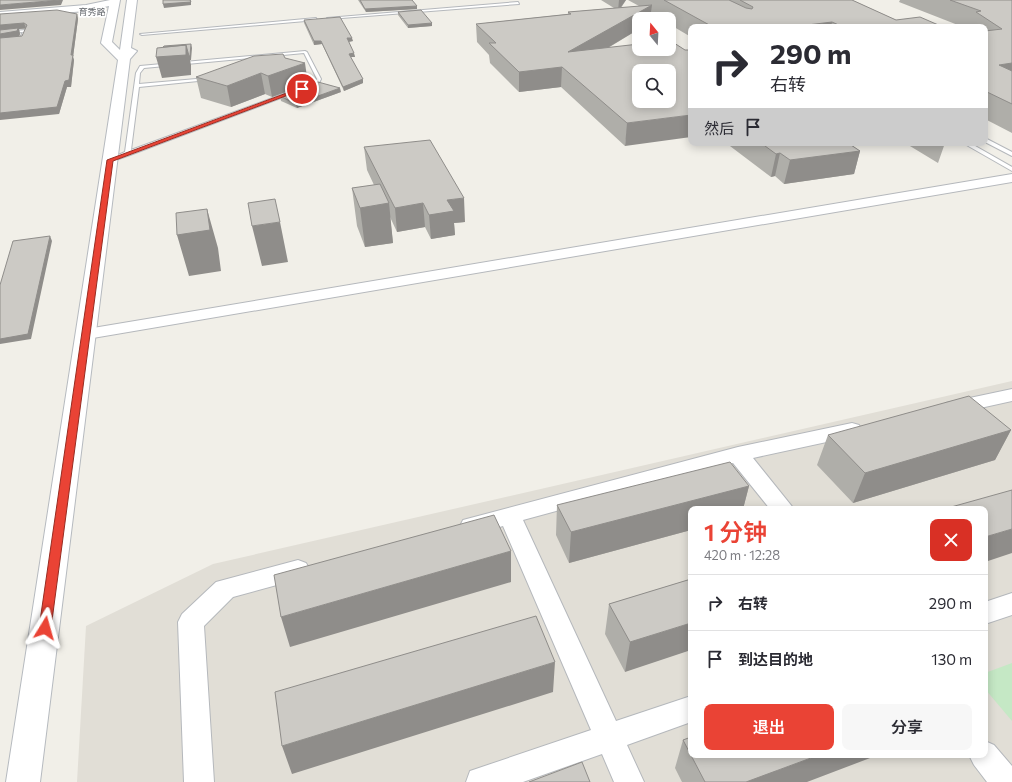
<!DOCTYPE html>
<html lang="zh">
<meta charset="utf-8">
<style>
:root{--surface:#fff;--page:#f7f7f7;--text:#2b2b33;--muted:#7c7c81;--line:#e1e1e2;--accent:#ea4335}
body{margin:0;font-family:Commissioner,"Noto Sans SC",sans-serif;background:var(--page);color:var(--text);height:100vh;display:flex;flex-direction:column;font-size:15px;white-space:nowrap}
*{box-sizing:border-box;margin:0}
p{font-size:13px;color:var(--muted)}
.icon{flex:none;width:22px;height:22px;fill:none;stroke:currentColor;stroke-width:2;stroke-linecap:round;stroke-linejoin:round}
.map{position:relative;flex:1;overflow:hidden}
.drawer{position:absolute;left:688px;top:506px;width:300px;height:252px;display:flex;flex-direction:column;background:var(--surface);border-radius:8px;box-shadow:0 2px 10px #0003}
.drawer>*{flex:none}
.guide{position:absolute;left:688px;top:24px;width:300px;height:122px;border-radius:8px;box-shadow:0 2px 10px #0003;background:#fff;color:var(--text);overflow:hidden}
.needle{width:26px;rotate:342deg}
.tools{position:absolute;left:632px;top:12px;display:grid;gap:8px}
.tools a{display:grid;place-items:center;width:44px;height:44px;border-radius:8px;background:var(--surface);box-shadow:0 2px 10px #0003;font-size:20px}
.pin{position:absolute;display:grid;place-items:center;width:34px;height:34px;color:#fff;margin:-17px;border:2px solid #fff;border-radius:50%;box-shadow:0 1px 4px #0007}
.me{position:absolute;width:44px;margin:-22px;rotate:8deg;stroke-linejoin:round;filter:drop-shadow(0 0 3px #0008)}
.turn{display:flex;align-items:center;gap:14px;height:84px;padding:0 16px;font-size:18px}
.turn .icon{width:52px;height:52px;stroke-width:2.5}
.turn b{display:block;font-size:28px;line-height:34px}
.then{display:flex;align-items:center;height:38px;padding:0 16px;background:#0003;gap:8px;font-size:15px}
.round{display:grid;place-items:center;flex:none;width:42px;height:42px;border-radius:8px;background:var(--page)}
.summary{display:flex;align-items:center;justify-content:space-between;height:68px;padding:0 16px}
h1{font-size:24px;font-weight:600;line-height:30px;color:var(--accent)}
.primary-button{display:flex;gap:8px;margin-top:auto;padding:8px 16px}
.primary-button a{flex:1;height:46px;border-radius:8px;background:var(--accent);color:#fff;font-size:16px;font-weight:600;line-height:46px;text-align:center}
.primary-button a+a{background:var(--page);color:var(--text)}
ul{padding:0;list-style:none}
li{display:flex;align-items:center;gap:12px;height:56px;padding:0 16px;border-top:1px solid var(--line)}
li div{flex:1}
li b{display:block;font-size:15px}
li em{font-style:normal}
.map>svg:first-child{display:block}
.education{fill:#e1ded6;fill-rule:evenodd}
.green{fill:#c5e8c5}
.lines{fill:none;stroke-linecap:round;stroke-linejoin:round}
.lane-casing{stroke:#b5b8bc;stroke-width:2}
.street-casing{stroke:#b5b8bc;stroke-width:2}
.secondary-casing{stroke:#b6babf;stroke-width:2}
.lane{fill:#fff;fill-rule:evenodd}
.street{fill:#fff;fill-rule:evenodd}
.secondary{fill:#fff;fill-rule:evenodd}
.wall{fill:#afaea9;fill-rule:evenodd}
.shaded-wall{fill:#8f8d8a}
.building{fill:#cccac5;stroke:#8f8d8a;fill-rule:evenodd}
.route{fill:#ea4335;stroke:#982c22}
.labels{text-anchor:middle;stroke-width:3.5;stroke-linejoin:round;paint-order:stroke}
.far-street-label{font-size:9px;fill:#5f6368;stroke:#fff}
</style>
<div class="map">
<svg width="1012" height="782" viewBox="0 0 1012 782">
<rect width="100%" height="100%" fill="#f1efe8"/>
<path class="education" d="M 1012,381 L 1012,782 L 77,782 L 86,626 L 213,564 ZM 691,509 L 985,509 L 985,755 L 691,755 Z"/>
<path class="green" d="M 1012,663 L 1012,721 L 985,689 L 985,673 Z"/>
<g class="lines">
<defs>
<path id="lane" d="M 518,2 L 519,4 L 329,19 L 327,18 Z
M 316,18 L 317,20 L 142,35 L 140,34 Z
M 26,30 L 28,31 L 24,40 L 0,43 L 0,41 L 20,38 L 23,32 L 0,34 L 0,32 Z
M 305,51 L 307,52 L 321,79 L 318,85 L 307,89 L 305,88 L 305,87 L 314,83 L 317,79 L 304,53 L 144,68 L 140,73 L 139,84 L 208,78 L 210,79 L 208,80 L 139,87 L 131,150 L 289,92 L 294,93 L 130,155 L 110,162 L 107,160 L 125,152 L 136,73 L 140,66 Z
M 985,138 L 1012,152 L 1012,156 L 985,142 Z
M 963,143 L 970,143 L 1012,167 L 1012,171 Z"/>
<path id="street" d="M 1012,174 L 1012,182 L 87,339 L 81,338 L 78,334 L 81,330 L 87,329 Z
M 1012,389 L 1012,401 L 953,414 L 946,413 L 943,408 L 946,403 Z
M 852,423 L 859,425 L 862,430 L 859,435 L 753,458 L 794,509 L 770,509 L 733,463 L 523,520 L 616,721 L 691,696 L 691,722 L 627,745 L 644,782 L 614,782 L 602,754 L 523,782 L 466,782 L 470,771 L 591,730 L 503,526 L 471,535 L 463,532 L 460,526 L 463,520 L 738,447 Z
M 298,560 L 306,563 L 310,570 L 306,577 L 233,597 L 204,626 L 214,782 L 184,782 L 178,622 L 182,614 L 216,582 Z
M 1012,593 L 1012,615 L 985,624 L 985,602 Z
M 985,741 L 994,745 L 1012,766 L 1012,782 L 987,782 L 974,765 L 969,755 L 985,755 Z"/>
<path id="secondary" d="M 110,0 L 120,0 L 112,42 L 120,50 L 127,0 L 137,0 L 131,48 L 137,51 L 130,59 L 40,782 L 6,782 L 118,60 L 101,43 L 109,6 L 86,11 L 0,18 L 0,12 L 86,5 Z"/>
</defs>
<use href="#lane" class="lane-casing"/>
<use href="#street" class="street-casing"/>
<use href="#secondary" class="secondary-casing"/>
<use href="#lane" class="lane"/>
<use href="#street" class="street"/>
<use href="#secondary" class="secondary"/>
</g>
<path class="wall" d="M 358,0 L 412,0 L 417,9 L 366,12 Z
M 601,0 L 626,0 L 621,8 L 639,6 L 628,0 L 852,0 L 896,20 L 943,27 L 691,27 L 691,37 L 669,24 L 669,19 L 660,19 L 651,13 L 650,19 L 639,19 L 639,29 L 608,48 L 639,44 L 625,146 L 561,87 L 519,92 L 490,63 L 489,55 L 477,42 L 476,24 L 568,14 L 568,12 L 614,8 Z
M 900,0 L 1012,0 L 1012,133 L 985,119 L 985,27 L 963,27 L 899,2 Z
M 398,12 L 432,23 L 432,26 L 408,28 L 398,15 Z
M 0,14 L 77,14 L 78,19 L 73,57 L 74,60 L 71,87 L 67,87 L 59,114 ZM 19,29 L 26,29 L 22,36 L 19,36 L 20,34 Z
M 304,20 L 353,41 L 349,42 L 355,57 L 351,57 L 363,83 L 344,91 L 322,44 L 314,45 L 304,23 Z
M 285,58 L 308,84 L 272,97 L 265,94 L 231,107 L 201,98 L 196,77 Z
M 341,92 L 297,108 L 281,101 L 280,96 Z
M 726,143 L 848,143 L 860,151 L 854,174 L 784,184 L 775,176 L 771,177 Z
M 905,143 L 945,143 L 938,163 Z
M 364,147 L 465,222 L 454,223 L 455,235 L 431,239 L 425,227 L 397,232 L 390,217 L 393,243 L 365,247 L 357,226 L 352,188 L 374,185 L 367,170 Z
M 1011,430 L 995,460 L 853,503 L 817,465 L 828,435 Z
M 749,486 L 743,509 L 691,509 L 691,530 L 569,563 L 556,535 L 557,505 Z
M 691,579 L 625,672 L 605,634 L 609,604 Z
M 683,740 L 807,782 L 682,782 L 675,768 Z"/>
<path class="shaded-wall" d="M 60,0 L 63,0 L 61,5 L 0,10 L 0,5 Z
M 191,0 L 191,5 L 164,8 L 163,4 Z
M 619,0 L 626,0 L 618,11 Z
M 652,5 L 650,19 L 639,19 L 639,29 L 567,72 L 568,52 Z
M 417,6 L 417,9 L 366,12 L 365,9 Z
M 77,14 L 78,19 L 73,57 L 74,60 L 71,87 L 67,87 L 59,114 L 0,120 L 0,113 L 71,55 Z
M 832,22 L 831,27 L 791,27 Z
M 24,23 L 26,28 L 19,29 L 20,34 L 19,37 L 0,39 L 0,25 Z
M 432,23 L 432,26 L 408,28 L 408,25 Z
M 347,38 L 352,38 L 353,41 L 347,42 Z
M 314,41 L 321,41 L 322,44 L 314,45 Z
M 191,44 L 192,48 L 191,60 L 190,60 L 191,65 L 191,75 L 162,78 L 156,57 Z
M 354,53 L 355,57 L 349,57 L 349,54 Z
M 305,63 L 308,84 L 272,97 L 268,76 Z
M 1012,63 L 1012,85 L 999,65 Z
M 562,67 L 561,87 L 519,92 L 519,72 Z
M 261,73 L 265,94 L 231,107 L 227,86 Z
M 363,79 L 363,83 L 344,91 L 343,87 Z
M 340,88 L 341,92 L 297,108 L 296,104 Z
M 691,115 L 691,137 L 625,146 L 627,123 Z
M 860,151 L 854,174 L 784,184 L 790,160 Z
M 780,153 L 775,176 L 771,177 L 776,154 Z
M 464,198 L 465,222 L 454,223 L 455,235 L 431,239 L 429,215 L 447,200 Z
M 389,203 L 393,243 L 365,247 L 360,208 Z
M 423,203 L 425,227 L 397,232 L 395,208 Z
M 207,209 L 218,248 L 221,271 L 189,276 L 177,235 Z
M 280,222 L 288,262 L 262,266 L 252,226 Z
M 50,236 L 52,241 L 31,339 L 0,344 L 0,339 Z
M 1011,430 L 995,460 L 853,503 L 865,473 Z
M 749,486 L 743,509 L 691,509 L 691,530 L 569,563 L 571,532 Z
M 1012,529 L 1012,553 L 985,562 L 985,537 Z
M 511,551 L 511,582 L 290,647 L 281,617 Z
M 691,623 L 691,650 L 625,672 L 630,642 Z
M 555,662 L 553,692 L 292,774 L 282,746 Z
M 819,755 L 878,755 L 807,782 L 746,782 Z"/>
<path class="building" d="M 0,0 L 60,0 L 0,5 Z
M 163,0 L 190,0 L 191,2 L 163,4 Z
M 360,0 L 412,0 L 417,6 L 365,9 Z
M 664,0 L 729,0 L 746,8 L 752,9 L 753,7 L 740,0 L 852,0 L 896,20 L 920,17 L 943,27 L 843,27 L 832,22 L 791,27 L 713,27 Z
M 950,0 L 1012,0 L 1012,63 L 999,65 L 1012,71 L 1012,104 L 985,91 L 985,31 L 1002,29 L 976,12 L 981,11 Z
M 652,5 L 568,52 L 639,44 L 639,49 L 669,49 L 669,41 L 671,41 L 685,50 L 691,50 L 691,115 L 627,123 L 562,67 L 519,72 L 489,43 L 496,43 L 476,24 L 571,14 L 568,12 ZM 639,71 L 669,71 L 669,101 L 639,101 Z
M 57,10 L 77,14 L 71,55 L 73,55 L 69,80 L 65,81 L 57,107 L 0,113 L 0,38 L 22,36 L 27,25 L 24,23 L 0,25 L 0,14 Z
M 421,10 L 432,23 L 408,25 L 398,12 Z
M 340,17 L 352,38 L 347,38 L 354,53 L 349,54 L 363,79 L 343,87 L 321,41 L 314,41 L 304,20 Z
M 18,28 L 17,31 L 0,34 L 0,30 Z
M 191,44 L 190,56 L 189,56 L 186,45 L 163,47 L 164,46 Z
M 186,45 L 186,55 L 156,57 L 157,48 Z
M 283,54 L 285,58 L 305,63 L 268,76 L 261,73 L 227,86 L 196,77 L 254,56 Z
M 318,82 L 340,88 L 296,104 L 280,96 Z
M 430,140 L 464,198 L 447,200 L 454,211 L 429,215 L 423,203 L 395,208 L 364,147 Z
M 761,143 L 848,143 L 860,151 L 790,160 L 780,153 L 776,154 Z
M 380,184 L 389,203 L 360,208 L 352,188 Z
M 275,199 L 280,222 L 252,226 L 248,203 Z
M 207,209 L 210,230 L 177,235 L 176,213 Z
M 50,236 L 28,334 L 0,339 L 0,285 L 13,241 Z
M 969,396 L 1011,430 L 865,473 L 828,435 Z
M 730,462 L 749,486 L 571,532 L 557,505 Z
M 1012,490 L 1012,529 L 985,537 L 985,509 L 944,509 Z
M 494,515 L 511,551 L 281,617 L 274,575 Z
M 691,579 L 691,623 L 630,642 L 609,604 Z
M 536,616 L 555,662 L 282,746 L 275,692 Z
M 691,737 L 691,755 L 819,755 L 746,782 L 705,782 L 683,740 Z
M 582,762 L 590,782 L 529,782 Z"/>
<path class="route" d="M 300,88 L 304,89 L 113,161 L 51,628 L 49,631 L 45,633 L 41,631 L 39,628 L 107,160 Z"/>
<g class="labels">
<g class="far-street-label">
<text x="92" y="15">育秀路</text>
</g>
</g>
</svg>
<div class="tools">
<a><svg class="needle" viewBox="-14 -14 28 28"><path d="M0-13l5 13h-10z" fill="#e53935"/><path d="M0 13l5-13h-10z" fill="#7c7c81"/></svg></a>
<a><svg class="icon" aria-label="search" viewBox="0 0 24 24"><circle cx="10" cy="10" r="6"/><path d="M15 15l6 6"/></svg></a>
</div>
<div class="pin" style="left:302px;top:89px;background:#d93025"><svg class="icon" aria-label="arrive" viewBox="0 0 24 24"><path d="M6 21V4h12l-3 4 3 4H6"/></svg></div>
<svg class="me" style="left:45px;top:628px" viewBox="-20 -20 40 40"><path d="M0-17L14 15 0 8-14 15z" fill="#ea4335" stroke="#fff" stroke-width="4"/></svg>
<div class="guide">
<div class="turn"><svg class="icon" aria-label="right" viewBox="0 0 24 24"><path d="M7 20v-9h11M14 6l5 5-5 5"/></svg><div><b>290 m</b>右转</div></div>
<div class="then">然后<svg class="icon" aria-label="arrive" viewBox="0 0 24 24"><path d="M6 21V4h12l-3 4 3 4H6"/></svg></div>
</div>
<section class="drawer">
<div class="summary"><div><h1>1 分钟</h1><p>420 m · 12:28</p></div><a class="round" style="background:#d93025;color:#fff"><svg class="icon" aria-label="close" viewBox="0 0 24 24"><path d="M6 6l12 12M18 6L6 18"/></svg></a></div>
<ul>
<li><svg class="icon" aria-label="right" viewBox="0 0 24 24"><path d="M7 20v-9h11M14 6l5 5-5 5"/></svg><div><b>右转</b></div><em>290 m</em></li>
<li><svg class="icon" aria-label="arrive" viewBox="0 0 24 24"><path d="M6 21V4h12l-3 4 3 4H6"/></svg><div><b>到达目的地</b></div><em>130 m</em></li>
</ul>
<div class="primary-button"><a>退出</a><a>分享</a></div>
</section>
</div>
